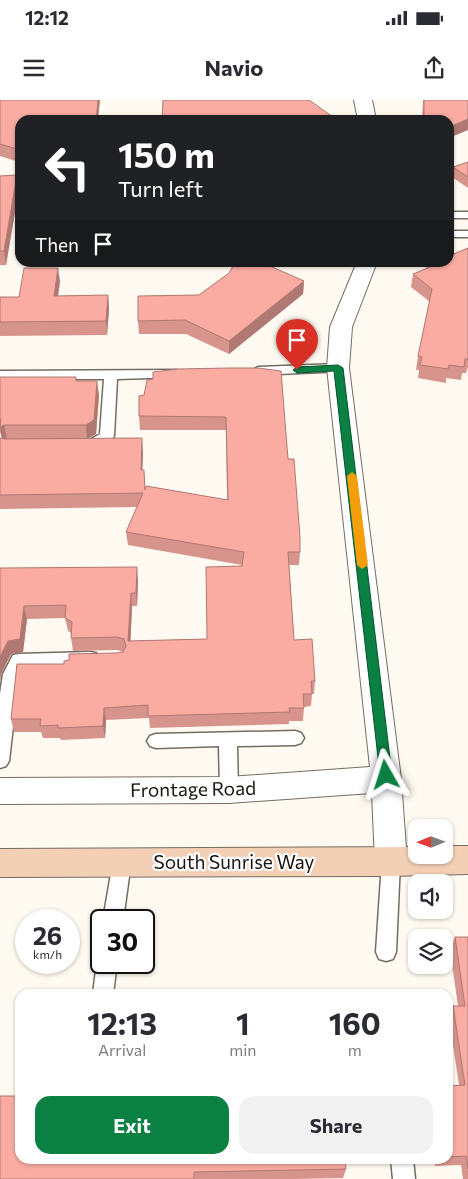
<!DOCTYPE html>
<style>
:root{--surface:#fff;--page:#f2f2f3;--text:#2b2b33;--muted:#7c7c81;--accent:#0b8043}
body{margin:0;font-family:Commissioner,sans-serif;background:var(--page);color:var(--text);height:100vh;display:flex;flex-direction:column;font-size:19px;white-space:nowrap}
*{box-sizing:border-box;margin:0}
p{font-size:16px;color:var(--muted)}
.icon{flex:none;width:28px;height:28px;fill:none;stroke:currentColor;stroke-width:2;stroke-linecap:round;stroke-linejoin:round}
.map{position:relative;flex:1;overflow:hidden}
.sheet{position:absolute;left:15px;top:889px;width:438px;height:175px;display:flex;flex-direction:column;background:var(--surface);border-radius:15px;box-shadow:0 1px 4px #0004}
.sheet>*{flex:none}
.banner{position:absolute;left:15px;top:15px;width:439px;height:152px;border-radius:15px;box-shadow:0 1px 4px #0004;background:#202124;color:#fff;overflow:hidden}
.needle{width:32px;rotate:269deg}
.buttons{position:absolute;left:408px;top:719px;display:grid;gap:10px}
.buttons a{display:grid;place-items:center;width:45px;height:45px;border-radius:10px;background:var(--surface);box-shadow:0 1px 4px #0004;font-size:25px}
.speed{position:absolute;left:15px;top:809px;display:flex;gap:10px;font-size:25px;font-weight:700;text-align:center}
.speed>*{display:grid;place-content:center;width:65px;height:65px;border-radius:50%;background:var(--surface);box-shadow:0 1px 4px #0004;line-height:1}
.speed small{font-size:12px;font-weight:400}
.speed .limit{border:2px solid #111;border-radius:8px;background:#fff;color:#111}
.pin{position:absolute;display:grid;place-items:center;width:42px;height:42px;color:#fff;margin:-51px -21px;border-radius:50% 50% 50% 0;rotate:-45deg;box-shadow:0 0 5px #0007}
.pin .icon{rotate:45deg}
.me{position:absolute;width:55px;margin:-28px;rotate:354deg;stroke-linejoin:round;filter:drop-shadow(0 0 4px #0008)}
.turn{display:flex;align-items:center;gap:18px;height:105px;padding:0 20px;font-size:22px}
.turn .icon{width:65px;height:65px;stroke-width:2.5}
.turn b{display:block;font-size:35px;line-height:42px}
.then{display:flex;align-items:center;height:48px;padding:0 20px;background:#0003;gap:10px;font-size:19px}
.eta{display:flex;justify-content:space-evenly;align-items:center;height:85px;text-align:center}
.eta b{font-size:30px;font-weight:700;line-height:35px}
.action{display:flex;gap:10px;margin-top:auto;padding:10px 20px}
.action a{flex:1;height:58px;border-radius:15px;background:var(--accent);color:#fff;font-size:20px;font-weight:700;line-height:58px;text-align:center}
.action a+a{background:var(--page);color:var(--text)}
.status{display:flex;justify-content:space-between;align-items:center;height:35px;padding:0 25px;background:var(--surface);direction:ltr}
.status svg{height:14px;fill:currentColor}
header{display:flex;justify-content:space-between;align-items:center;height:65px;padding:0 20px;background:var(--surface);font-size:22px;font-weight:700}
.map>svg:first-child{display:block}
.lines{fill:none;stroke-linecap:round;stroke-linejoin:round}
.lane-casing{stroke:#756d60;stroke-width:3}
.street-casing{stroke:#756d60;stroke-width:2}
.secondary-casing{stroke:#756d60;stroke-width:2}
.lane{fill:#fff;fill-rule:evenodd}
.street{fill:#fff;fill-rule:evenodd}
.secondary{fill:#f3cfb6;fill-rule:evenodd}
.wall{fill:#d7948c}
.shaded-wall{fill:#af7872}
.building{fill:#faaca3;stroke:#af7872}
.route{fill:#0b8043;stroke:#07532c}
.slow{fill:#f59e0b}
.labels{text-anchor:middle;stroke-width:4.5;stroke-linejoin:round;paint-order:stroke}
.street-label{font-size:19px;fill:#16130e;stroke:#fff}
</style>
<div class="status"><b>12:12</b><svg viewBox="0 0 49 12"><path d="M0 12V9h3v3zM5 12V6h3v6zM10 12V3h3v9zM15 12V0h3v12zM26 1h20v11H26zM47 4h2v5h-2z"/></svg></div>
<header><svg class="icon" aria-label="menu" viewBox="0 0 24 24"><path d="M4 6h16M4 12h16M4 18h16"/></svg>Navio<svg class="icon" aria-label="share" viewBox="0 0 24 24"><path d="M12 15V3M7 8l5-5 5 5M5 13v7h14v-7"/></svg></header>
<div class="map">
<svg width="468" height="1079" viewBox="0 0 468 1079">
<rect width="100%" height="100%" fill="#fffaf1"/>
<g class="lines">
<defs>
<path id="lane" d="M 449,112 L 468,112 L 468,118 L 449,118 Z
M 449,131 L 468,131 L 468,137 L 449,137 Z
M 338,264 L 345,268 L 343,271 L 258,275 L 251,271 L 258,267 Z
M 176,270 L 181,271 L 183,274 L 181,277 L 117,279 L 114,336 L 112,339 L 96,349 L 79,349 L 77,346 L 79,343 L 88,341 L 100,334 L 104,279 L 0,279 L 0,271 Z
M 90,552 L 96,553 L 98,558 L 96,563 L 90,564 L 24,566 L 19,574 L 9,661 L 6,666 L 0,668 L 0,594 L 3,574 L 13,555 L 19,554 Z
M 295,631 L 301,633 L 304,638 L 301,643 L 295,645 L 237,646 L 238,690 L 235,695 L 229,698 L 223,695 L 220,690 L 219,646 L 156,648 L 150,646 L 147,641 L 150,636 L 156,634 Z
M 122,754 L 129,756 L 131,762 L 123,820 L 103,820 L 113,762 L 115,756 Z
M 391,754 L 398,756 L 400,762 L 396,852 L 393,859 L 386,861 L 379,859 L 376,852 L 382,762 L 384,756 Z
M 100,855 L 101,862 L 117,862 L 113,894 L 93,894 L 97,862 Z
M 391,1059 L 413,1059 L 415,1079 L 393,1079 Z"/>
<path id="street" d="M 354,0 L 372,0 L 376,20 L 358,20 Z
M 357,162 L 377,162 L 352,227 L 349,268 L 401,679 L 407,762 L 402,772 L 391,776 L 380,772 L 375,762 L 372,693 L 229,703 L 0,704 L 0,678 L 229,677 L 370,667 L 327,268 L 330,227 Z"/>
<path id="secondary" d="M 444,746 L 468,746 L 468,774 L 391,776 L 0,777 L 0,749 L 416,747 L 416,755 L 444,755 Z"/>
</defs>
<use href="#lane" class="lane-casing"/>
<use href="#street" class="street-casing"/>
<use href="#secondary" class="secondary-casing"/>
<use href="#lane" class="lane"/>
<use href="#street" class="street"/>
<use href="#secondary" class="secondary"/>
</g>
<path class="wall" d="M 0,0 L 20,20 L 19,62 L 0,56 Z
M 423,0 L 468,0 L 449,20 L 422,20 Z
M 468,62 L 468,88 L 452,77 L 453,67 Z
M 17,75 L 19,89 L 6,165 L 0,165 L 0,76 Z
M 468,148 L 468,267 L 466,273 L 462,273 L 461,280 L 446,278 L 446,283 L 418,278 L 419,270 L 416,270 L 418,256 L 430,202 L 411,187 L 413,174 L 426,169 L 427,165 Z
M 60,181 L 58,196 L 108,195 L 109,209 L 107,235 L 0,236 L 0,197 L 19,197 Z
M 304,181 L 303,194 L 229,254 L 186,234 L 139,234 L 138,221 L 199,195 Z
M 178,269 L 288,359 L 300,452 L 299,465 L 289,465 L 294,540 L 315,581 L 314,594 L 312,594 L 311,606 L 304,607 L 303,621 L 289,621 L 289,624 L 150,628 L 149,618 L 106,620 L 105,638 L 61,640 L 60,638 L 43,638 L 41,632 L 14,632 L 11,619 L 64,564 L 69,560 L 123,552 L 118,550 L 73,551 L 71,538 L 71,533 L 68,531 L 65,518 L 27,519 L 23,552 L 11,554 L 1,574 L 0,581 L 0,468 L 138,481 L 137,506 L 132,506 L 130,541 L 207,539 L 242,465 L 128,445 L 126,432 L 137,407 L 0,409 L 0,338 L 2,338 L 0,332 L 0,277 L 77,281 L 99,295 L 96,334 L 88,339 L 143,352 L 142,370 L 145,388 L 227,400 L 226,330 L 140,330 L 139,316 L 144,295 L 153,279 Z
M 455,837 L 468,837 L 468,1079 L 463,1079 L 461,1065 L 435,1066 L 434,1059 L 448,1059 L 448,986 L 459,985 L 449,918 L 453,906 L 458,906 L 450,850 Z
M 0,996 L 346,1069 L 343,1078 L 296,1079 L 0,1079 Z"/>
<path class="shaded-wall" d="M 98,0 L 100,0 L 98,20 L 96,20 Z
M 333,17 L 333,20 L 323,20 Z
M 468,19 L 468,30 L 449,38 L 449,27 Z
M 20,47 L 20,61 L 19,62 L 17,49 Z
M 17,75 L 19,89 L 6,165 L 4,151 Z
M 58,168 L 60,181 L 56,210 L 54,196 Z
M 304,181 L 303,194 L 229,254 L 229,241 Z
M 108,195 L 109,209 L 107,235 L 106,221 Z
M 97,281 L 99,295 L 96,334 L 87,339 L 86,325 Z
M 4,325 L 7,339 L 2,341 L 0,327 Z
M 142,338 L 143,352 L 142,383 L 141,370 Z
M 137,467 L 138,481 L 137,506 L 136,493 Z
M 131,493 L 132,506 L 130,554 L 128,541 Z
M 24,506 L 27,519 L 23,552 L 11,554 L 1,574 L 0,581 L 0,557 Z
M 104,608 L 106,620 L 105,638 L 103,626 Z"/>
<path class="building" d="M 0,0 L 98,0 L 96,20 L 20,20 L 20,47 L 17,49 L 0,44 Z
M 163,0 L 309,0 L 333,17 L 323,20 L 162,20 Z
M 424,0 L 468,0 L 468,19 L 449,27 L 449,20 L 424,20 Z
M 468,62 L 468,77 L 453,67 Z
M 17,75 L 4,151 L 0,151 L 0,76 Z
M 468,148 L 468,259 L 465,259 L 464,267 L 449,265 L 448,269 L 420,265 L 422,257 L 418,256 L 432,189 L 413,174 L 430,167 L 427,165 L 433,162 L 449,162 L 449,156 Z
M 233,166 L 270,166 L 304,181 L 229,241 L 185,220 L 138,221 L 138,196 L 199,195 L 229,173 Z
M 24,168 L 58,168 L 54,196 L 108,195 L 106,221 L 0,222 L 0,197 L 19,197 Z
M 229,268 L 258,268 L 281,271 L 288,359 L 294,359 L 300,437 L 300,452 L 288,452 L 294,540 L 312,539 L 315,581 L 311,581 L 312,594 L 303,594 L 304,608 L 289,608 L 290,612 L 148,616 L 148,605 L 104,608 L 103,626 L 58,628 L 58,625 L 40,626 L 41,619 L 11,619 L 17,564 L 64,564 L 64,561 L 69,560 L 69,554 L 117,553 L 123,552 L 126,546 L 124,539 L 117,537 L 71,538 L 72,522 L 65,518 L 66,505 L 24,506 L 20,539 L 8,541 L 0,557 L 0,468 L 137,467 L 136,493 L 131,493 L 128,541 L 207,539 L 206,467 L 242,466 L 244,452 L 126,432 L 143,393 L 0,395 L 0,338 L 4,339 L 142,338 L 141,370 L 144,370 L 145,390 L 146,386 L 228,400 L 226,317 L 139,316 L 139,296 L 144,295 L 147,280 L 153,279 L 153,272 L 178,269 Z
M 0,277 L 76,277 L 76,281 L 97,281 L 94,320 L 86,325 L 4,325 L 0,327 L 1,319 L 0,319 Z
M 455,837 L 468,837 L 468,1069 L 466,1056 L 448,1057 L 448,986 L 465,985 L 453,906 L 465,906 Z
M 0,996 L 20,996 L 20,1059 L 345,1059 L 346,1069 L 194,1072 L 194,1079 L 0,1079 Z"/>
<path class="route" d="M 338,265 L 343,268 L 392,675 L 390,679 L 386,680 L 381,679 L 380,675 L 334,271 L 297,273 L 293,270 L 297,267 Z"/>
<path class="slow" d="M 352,372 L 357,376 L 368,465 L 362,469 L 357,465 L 347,376 Z"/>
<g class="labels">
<g class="street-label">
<text transform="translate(193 689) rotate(-1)" y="7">Frontage Road</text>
<text x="234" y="769">South Sunrise Way</text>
</g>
</g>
</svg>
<div class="buttons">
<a><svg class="needle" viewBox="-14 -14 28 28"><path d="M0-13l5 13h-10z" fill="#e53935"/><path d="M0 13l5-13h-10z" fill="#7c7c81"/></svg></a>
<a><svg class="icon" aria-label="sound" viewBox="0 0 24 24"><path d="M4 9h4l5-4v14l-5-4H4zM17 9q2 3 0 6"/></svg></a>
<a><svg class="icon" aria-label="layers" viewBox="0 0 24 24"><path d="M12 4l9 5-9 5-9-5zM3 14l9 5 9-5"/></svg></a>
</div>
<div class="speed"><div>26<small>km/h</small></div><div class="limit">30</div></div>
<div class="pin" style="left:297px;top:270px;background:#d93025"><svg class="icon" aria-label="arrive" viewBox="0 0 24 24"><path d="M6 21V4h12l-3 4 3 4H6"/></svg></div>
<svg class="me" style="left:386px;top:675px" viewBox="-20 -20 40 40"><path d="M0-17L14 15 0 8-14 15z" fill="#0b8043" stroke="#fff" stroke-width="4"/></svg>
<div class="banner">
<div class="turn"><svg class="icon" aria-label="left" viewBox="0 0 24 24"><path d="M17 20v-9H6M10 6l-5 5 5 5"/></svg><div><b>150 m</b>Turn left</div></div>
<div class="then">Then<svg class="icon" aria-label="arrive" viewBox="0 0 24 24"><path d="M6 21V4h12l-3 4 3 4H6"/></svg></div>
</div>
<section class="sheet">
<div class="eta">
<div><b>12:13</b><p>Arrival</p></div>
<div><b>1</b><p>min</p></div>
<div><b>160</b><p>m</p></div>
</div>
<div class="action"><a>Exit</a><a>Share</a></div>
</section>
</div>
